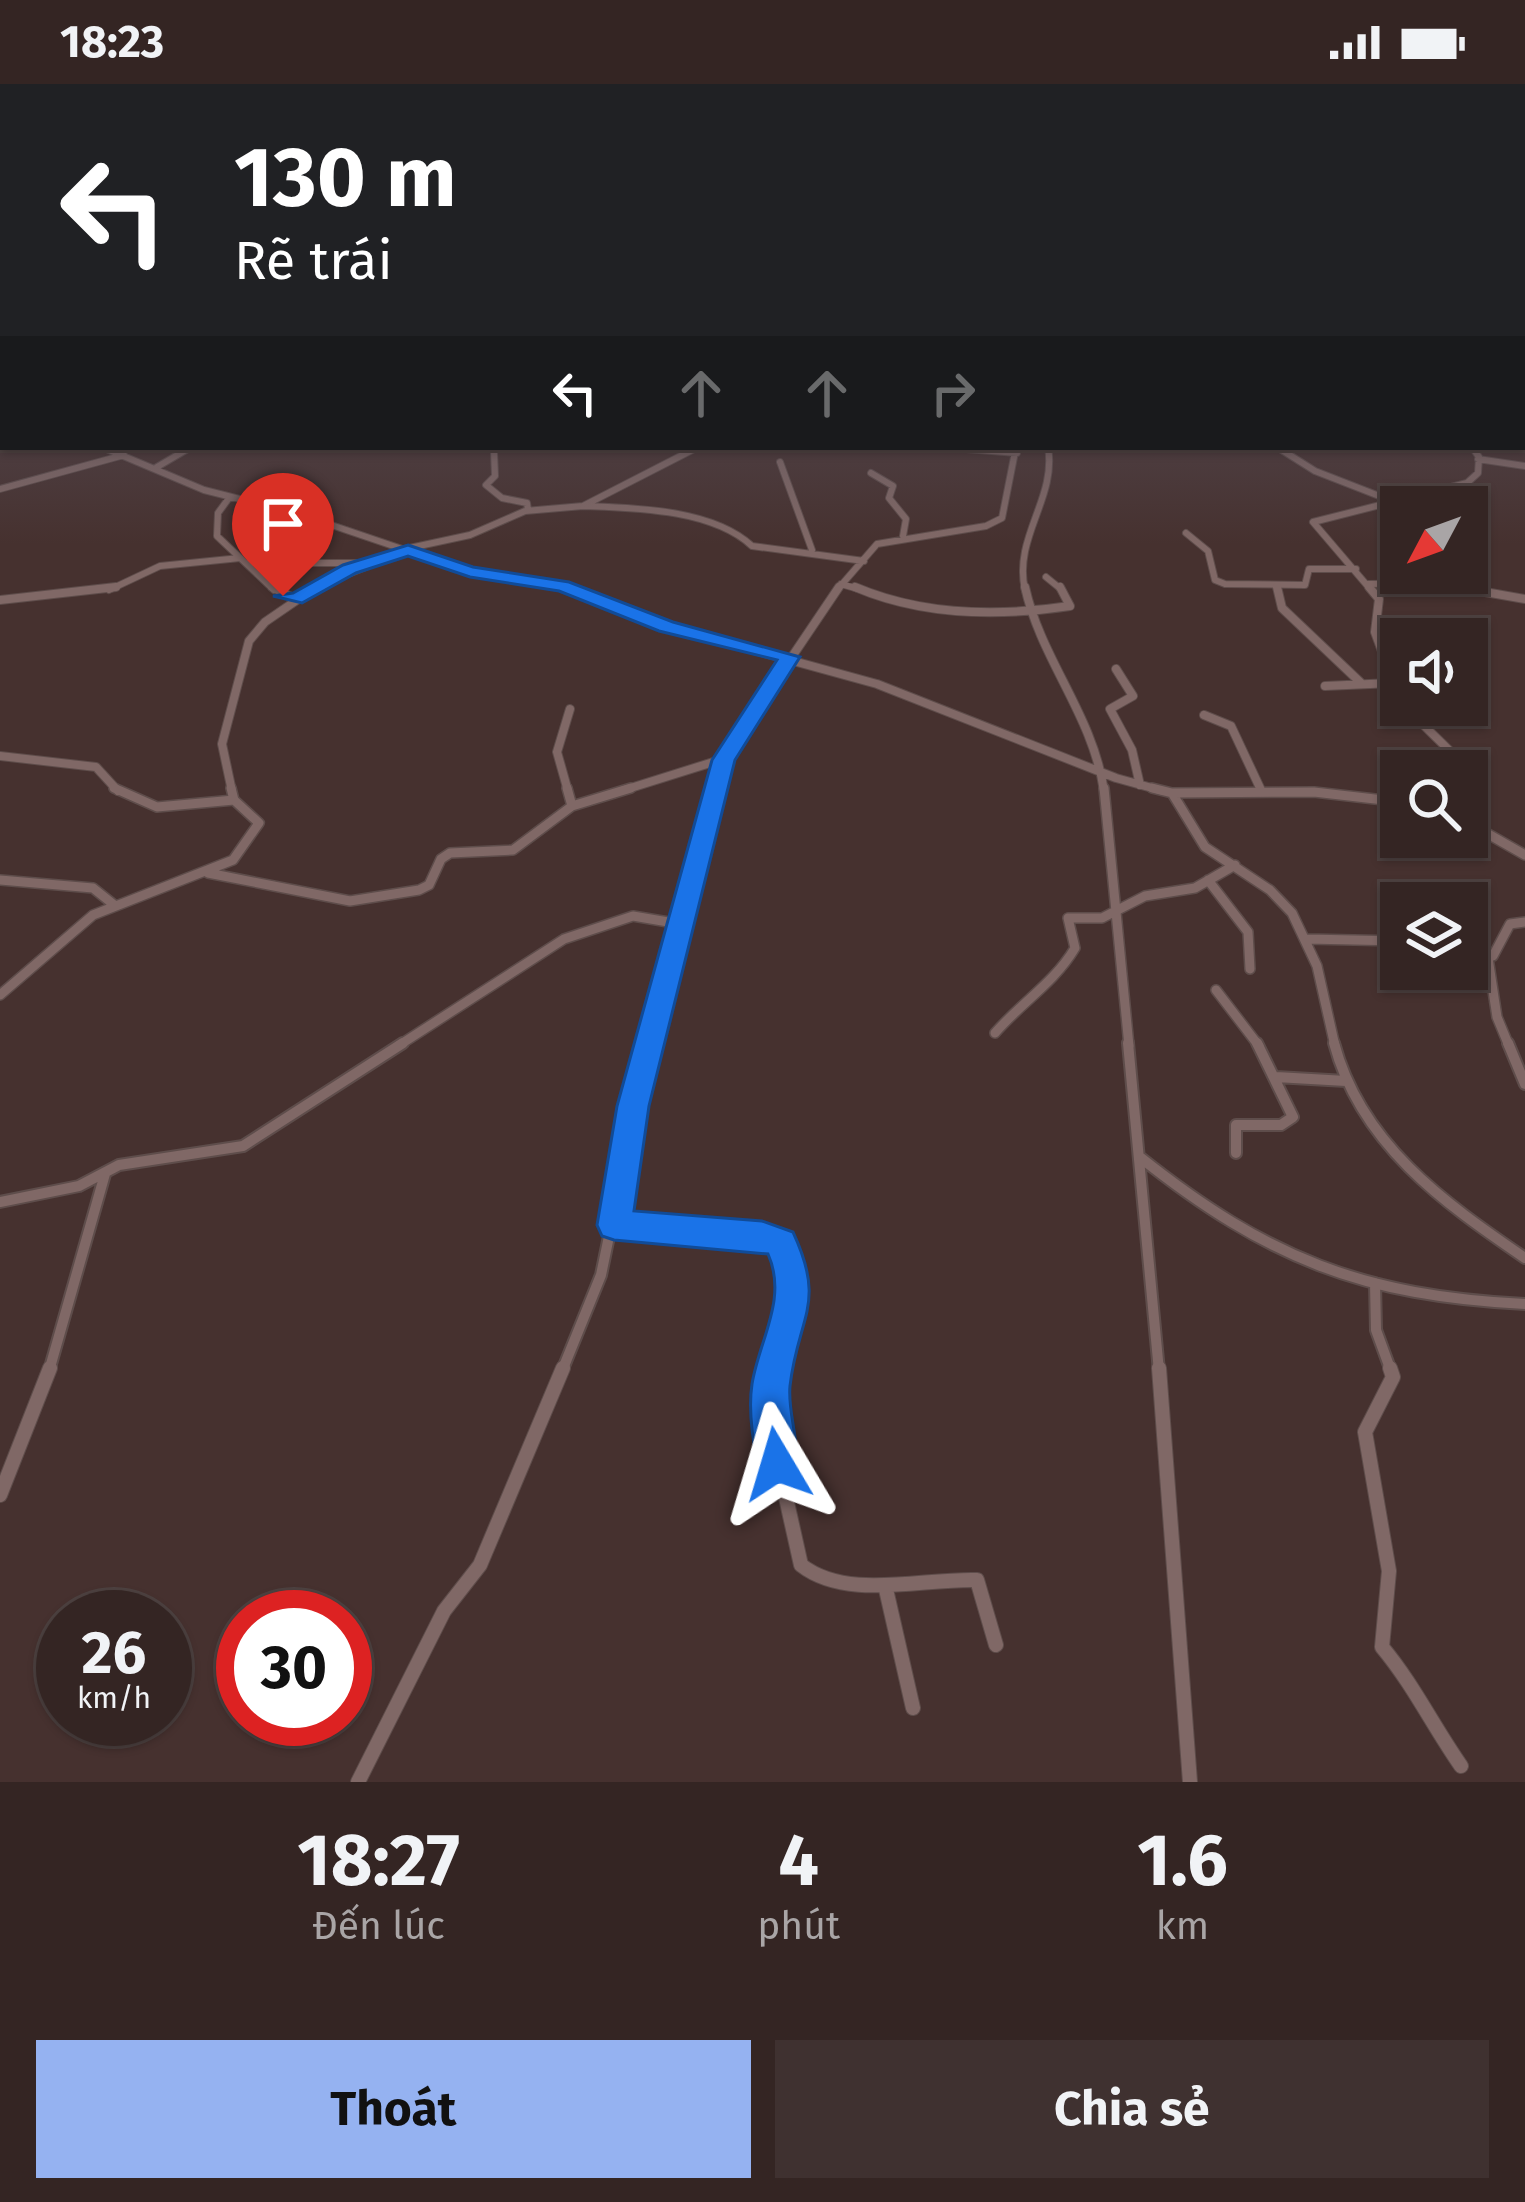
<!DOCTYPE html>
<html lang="vi">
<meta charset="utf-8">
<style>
:root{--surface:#342523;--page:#3f3130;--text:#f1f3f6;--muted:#a9a5a6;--line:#4e4241;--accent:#95b2f1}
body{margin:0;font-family:"Fira Sans",sans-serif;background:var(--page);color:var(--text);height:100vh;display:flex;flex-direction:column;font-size:45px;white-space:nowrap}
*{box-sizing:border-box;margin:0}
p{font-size:39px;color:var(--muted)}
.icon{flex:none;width:66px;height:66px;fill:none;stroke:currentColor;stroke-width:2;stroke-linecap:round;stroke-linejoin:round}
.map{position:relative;height:1698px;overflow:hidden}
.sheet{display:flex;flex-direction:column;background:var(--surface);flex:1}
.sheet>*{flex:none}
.top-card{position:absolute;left:0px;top:0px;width:1527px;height:366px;box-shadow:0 3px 9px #0004,0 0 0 3px var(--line);background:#202124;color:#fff;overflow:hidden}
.needle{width:78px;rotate:229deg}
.fabs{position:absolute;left:1380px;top:402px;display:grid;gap:24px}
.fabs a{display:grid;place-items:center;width:108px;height:108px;border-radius:0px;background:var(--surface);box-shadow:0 3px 9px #0004,0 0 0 3px var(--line);font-size:60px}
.speed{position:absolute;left:36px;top:1506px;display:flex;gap:24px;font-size:60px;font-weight:700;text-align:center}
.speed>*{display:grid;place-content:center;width:156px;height:156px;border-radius:50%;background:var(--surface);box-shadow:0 3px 9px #0004,0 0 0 3px var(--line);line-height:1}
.speed small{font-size:30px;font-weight:400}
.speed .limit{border:18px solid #d22;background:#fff;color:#111}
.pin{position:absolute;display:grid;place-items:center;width:102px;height:102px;color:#fff;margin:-123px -51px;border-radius:50% 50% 50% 0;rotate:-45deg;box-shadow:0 0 12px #0007}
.pin .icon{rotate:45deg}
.me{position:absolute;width:132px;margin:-66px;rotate:353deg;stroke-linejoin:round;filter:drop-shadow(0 0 9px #0008)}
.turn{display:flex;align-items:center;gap:42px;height:252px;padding:0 36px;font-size:54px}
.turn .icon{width:156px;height:156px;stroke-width:2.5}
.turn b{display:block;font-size:84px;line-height:102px}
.lanes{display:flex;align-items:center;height:114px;padding:0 36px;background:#0003;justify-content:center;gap:60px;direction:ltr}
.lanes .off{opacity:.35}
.eta{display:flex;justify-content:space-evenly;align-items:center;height:204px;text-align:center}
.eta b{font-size:72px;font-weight:700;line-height:84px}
.primary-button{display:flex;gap:24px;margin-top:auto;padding:24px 36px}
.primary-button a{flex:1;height:138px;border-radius:0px;background:var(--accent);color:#111;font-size:48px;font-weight:700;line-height:138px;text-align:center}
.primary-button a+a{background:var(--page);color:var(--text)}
.status{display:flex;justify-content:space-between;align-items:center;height:84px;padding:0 60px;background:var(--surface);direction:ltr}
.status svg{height:33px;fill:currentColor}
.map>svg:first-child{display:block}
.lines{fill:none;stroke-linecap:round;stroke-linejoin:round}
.street-far4-casing{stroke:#5e4d4b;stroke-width:8}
.street-far3-casing{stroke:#5e4d4b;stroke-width:10}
.street-far2-casing{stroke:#5e4d4b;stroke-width:12}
.street-far1-casing{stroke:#5e4d4b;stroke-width:14}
.street-casing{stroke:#5e4d4b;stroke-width:16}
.street-far4{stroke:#806866;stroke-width:6}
.street-far3{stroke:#806866;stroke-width:8}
.street-far2{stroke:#806866;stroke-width:9}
.street-far1{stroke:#806866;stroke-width:10}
.street{stroke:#806866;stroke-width:14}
.route{fill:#1a73e8;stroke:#114b97;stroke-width:3}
</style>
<div class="status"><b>18:23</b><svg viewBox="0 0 49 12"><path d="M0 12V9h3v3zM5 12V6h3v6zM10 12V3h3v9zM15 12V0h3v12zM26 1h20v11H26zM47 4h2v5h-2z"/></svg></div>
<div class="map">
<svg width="1525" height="1698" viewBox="0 0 1525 1698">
<rect width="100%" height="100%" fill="#46312f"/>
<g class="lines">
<defs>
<path id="street-far4" d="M 102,363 L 204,406 L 299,430 L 470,488 L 572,506
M 941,363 L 1017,369
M 1277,363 L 1315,387 L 1387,415
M 494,368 L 495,392 L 486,401 L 502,414 L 527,419 L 528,426
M 1478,375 L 1525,382
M 780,378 L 812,466
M 157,383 L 191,363
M 871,389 L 893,402 L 889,414 L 906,435 L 903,452
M 0,405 L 124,371
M 229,414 L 218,429 L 217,452 L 274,506
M 583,422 C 635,424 712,425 752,462 L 864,477
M 1186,449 L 1208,467 L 1215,496 L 1225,500 L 1305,501 L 1309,485 L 1356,485
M 405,465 L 470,451 L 525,427 L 583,422 L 698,363
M 248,479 L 362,479
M 1046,493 L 1062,506
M 841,500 L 862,506
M 1368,500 L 1435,499 L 1474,506
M 1277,501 L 1278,506
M 109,506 L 160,482 L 240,474
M 308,506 L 403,468
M 837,506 L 877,460 L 986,442 L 1002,434 L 1016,363
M 1025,506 C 1013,453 1057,414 1048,363
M 1371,506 L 1313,438 L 1467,399 L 1478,389 L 1479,373 L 1472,363"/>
<path id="street-far3" d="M 272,503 L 295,515
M 564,503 L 666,542 L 877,600 L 1116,694 L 1163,707
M 855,503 C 923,532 997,533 1070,522 L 1060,503
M 1025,503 C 1041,576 1093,631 1104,707
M 1277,503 L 1282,524 L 1361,599
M 1369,503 L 1379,515 L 1375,548 L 1401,619
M 1457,503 L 1525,515
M 0,516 L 116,503
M 1116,585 L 1133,612 L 1110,625 L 1132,666 L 1140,701
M 1325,602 L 1392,599
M 1403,621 L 1455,672 L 1462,687
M 1204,631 L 1231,642 L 1261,706
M 0,672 L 96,683 L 118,707
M 232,707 L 222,660 L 249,557 L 265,538 L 316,503
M 568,707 L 557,668 L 570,625
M 621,707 L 723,675
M 715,707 L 723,675 L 839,503"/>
<path id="street-far2" d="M 114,704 L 157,723 L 234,716
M 567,704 L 572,722
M 1104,704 L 1129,962
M 1152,704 L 1172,709 L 1205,763 L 1270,806 L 1292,829 L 1317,882 L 1335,962
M 1172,709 L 1314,708 L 1401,718
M 1467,738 L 1525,771
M 208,789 L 350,817 L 419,806 L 429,801 L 441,775 L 450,769 L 513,766 L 572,722 L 631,704
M 0,796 L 93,804 L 113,820
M 1208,796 L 1248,848 L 1250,885
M 1307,855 L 1401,857
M 1467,870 L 1493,872 L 1510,840 L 1525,838
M 1488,874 L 1497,933 L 1509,962
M 1216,906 L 1259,962
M 0,911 L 93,831 L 233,776 L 259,739 L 234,716 L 231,704
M 995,949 C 1022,918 1054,899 1075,864 L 1068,834 L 1102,834 L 1145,812 L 1195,804 L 1235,781
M 398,962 L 564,855 L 633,832 L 680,840
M 649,962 L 716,704"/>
<path id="street-far1" d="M 1128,959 L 1159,1287
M 1334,959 C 1361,1060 1443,1118 1525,1174
M 1508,959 L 1525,1000
M 1276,993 L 1346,997
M 1236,1069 L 1236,1041 L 1281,1041 L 1293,1033 L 1257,959
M 1141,1074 C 1267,1174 1363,1212 1525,1220
M 0,1118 L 79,1102 L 119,1081 L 243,1062 L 403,959
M 614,1141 L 781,1159 L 793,1203 L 775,1287
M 1375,1199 L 1376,1246 L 1391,1287
M 49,1287 L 105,1090
M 562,1287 L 601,1191 L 649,959"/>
<path id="street" d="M 776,1284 L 772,1351 L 801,1481 C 847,1517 922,1494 977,1496 L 996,1561
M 1159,1284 L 1190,1698
M 1390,1284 L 1393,1293 L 1365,1348 L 1389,1487 L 1382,1563 C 1413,1600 1433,1642 1461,1682
M 0,1411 L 50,1284
M 885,1501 L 913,1624
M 358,1698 L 444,1527 L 480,1481 L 563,1284"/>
</defs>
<use href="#street-far4" class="street-far4-casing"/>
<use href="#street-far3" class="street-far3-casing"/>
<use href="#street-far2" class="street-far2-casing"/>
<use href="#street-far1" class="street-far1-casing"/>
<use href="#street" class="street-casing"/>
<use href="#street-far4" class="street-far4"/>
<use href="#street-far3" class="street-far3"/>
<use href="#street-far2" class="street-far2"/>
<use href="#street-far1" class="street-far1"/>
<use href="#street" class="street"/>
</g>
<linearGradient id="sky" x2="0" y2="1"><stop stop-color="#261b1a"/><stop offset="0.48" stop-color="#574e58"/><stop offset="1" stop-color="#574e58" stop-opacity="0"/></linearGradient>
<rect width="1525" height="460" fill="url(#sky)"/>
<path class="route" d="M 408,461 L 473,483 L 569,498 L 673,538 L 800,573 L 735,676 L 649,1022 L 634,1127 L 762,1137 L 793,1148 C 827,1221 798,1232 790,1302 C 787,1333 804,1364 792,1394 L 777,1400 L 763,1394 C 753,1369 748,1326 752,1300 C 759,1256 788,1215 768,1170 L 614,1156 L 602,1152 L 597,1141 L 617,1022 L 712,676 L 777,576 L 659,547 L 559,507 L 470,493 L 408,472 L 356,489 L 302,519 L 273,512 L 293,509 L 343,481 Z"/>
</svg>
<div class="fabs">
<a><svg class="needle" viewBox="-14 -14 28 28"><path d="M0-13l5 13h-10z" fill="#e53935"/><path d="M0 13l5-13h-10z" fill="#a9a5a6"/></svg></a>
<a><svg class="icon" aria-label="sound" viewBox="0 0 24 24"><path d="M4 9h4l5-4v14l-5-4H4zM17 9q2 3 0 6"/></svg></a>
<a><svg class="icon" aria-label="search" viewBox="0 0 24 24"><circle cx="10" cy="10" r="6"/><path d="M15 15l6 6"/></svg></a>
<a><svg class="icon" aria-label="layers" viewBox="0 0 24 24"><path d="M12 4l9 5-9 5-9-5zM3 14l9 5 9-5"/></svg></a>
</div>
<div class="speed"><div>26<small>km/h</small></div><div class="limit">30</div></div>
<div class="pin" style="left:283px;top:512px;background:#d93025"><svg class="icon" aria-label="arrive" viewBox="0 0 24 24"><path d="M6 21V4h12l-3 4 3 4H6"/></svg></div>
<svg class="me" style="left:777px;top:1380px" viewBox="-20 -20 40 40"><path d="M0-17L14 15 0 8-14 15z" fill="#1a73e8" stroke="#fff" stroke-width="4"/></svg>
<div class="top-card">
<div class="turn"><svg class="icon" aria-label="left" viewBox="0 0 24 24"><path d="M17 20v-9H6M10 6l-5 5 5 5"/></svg><div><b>130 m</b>Rẽ trái</div></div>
<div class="lanes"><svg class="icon" aria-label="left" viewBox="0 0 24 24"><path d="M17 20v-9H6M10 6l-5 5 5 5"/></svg><svg class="icon off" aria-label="ahead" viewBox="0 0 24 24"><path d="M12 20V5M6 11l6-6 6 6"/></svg><svg class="icon off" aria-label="ahead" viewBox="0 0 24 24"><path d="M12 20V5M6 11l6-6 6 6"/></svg><svg class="icon off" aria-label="right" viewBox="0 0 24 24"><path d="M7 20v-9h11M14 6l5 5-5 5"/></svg></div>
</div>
</div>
<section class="sheet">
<div class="eta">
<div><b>18:27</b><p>Đến lúc</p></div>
<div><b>4</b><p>phút</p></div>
<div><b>1.6</b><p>km</p></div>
</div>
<div class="primary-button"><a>Thoát</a><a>Chia sẻ</a></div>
</section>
